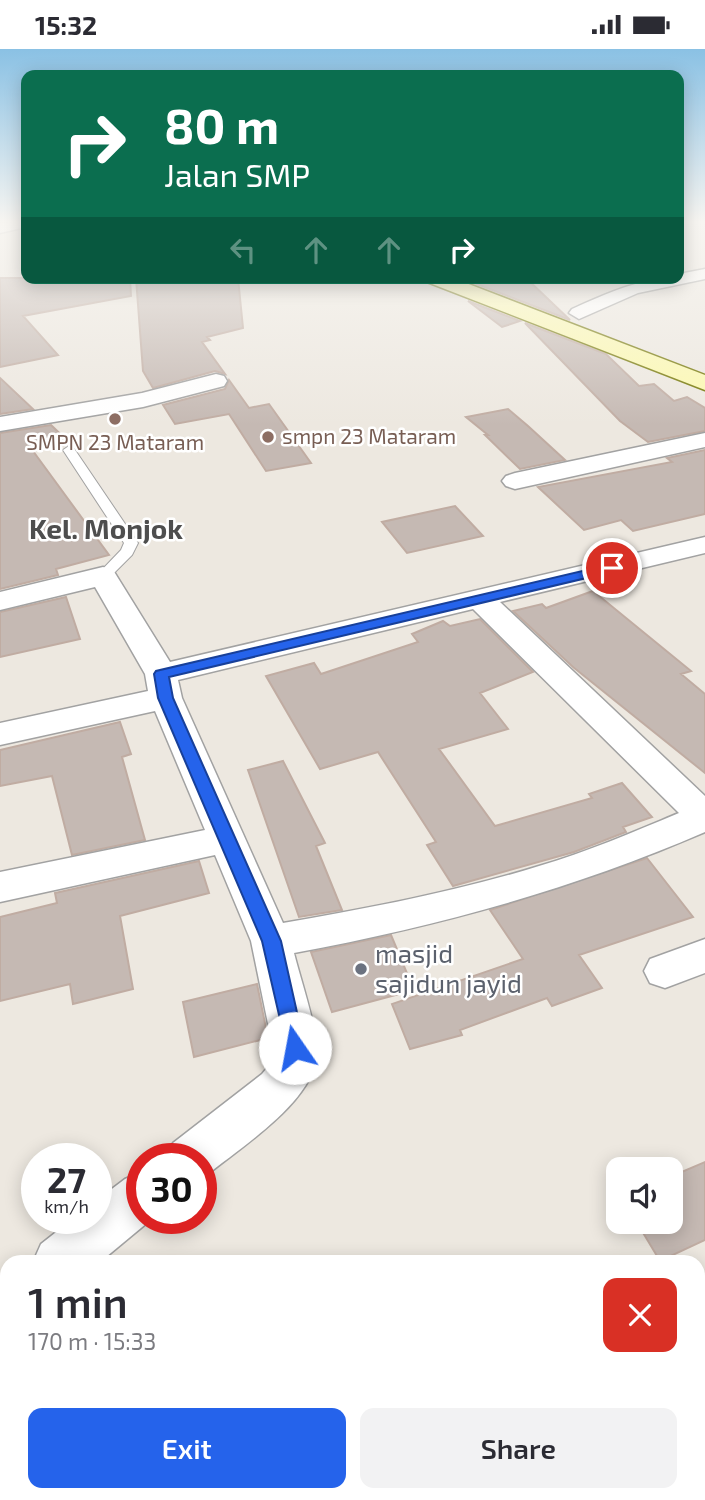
<!DOCTYPE html>
<meta charset="utf-8">
<style>
:root{--surface:#fff;--page:#f2f2f3;--text:#2b2b33;--muted:#7c7c81;--accent:#2563eb}
body{margin:0;font-family:"Exo 2",sans-serif;background:var(--page);color:var(--text);height:100vh;display:flex;flex-direction:column;font-size:26px;white-space:nowrap}
*{box-sizing:border-box;margin:0}
p{font-size:23px;color:var(--muted)}
.icon{flex:none;width:38px;height:38px;fill:none;stroke:currentColor;stroke-width:2;stroke-linecap:round;stroke-linejoin:round}
.map{position:relative;flex:1;overflow:hidden}
.sheet{position:absolute;left:0px;top:1206px;width:705px;height:247px;display:flex;flex-direction:column;background:var(--surface);border-radius:21px 21px 0 0;box-shadow:0 4px 18px #0003}
.sheet>*{flex:none}
.guide{position:absolute;left:21px;top:21px;width:663px;height:214px;border-radius:14px;box-shadow:0 4px 18px #0003;background:#0b6e4f;color:#fff;overflow:hidden}
.fabs{position:absolute;left:606px;top:1108px;display:grid;gap:14px}
.fabs a{display:grid;place-items:center;width:77px;height:77px;border-radius:14px;background:var(--surface);box-shadow:0 4px 18px #0003;font-size:35px}
.speed{position:absolute;left:21px;top:1094px;display:flex;gap:14px;font-size:35px;font-weight:700;text-align:center}
.speed>*{display:grid;place-content:center;width:91px;height:91px;border-radius:50%;background:var(--surface);box-shadow:0 4px 18px #0003;line-height:1}
.speed small{font-size:18px;font-weight:400}
.speed .limit{border:10px solid #d22;background:#fff;color:#111}
.pin{position:absolute;display:grid;place-items:center;width:60px;height:60px;color:#fff;margin:-30px;border:4px solid #fff;border-radius:50%;box-shadow:0 2px 7px #0007}
.me{position:absolute;width:77px;margin:-38px;rotate:348deg;stroke-linejoin:round;filter:drop-shadow(0 0 5px #0008)}
.turn{display:flex;align-items:center;gap:24px;height:147px;padding:0 28px;font-size:32px}
.turn .icon{width:91px;height:91px;stroke-width:2.5}
.turn b{display:block;font-size:49px;line-height:60px}
.lanes{display:flex;align-items:center;height:66px;padding:0 28px;background:#0003;justify-content:center;gap:35px;direction:ltr}
.lanes .off{opacity:.35}
.round{display:grid;place-items:center;flex:none;width:74px;height:74px;border-radius:14px;background:var(--page)}
.headline{display:flex;align-items:center;justify-content:space-between;height:119px;padding:0 28px}
h1{font-size:42px;font-weight:600;line-height:52px}
.primary-button{display:flex;gap:14px;margin-top:auto;padding:14px 28px}
.primary-button a{flex:1;height:80px;border-radius:14px;background:var(--accent);color:#fff;font-size:28px;font-weight:600;line-height:80px;text-align:center}
.primary-button a+a{background:var(--page);color:var(--text)}
.status{display:flex;justify-content:space-between;align-items:center;height:49px;padding:0 35px;background:var(--surface);direction:ltr}
.status svg{height:19px;fill:currentColor}
.map>svg:first-child{display:block}
.building{fill:#c5b9b3;stroke:#c0aca2;stroke-width:2}
.lines{fill:none;stroke-linecap:round;stroke-linejoin:round}
.lane-casing{stroke:#a2a2a2;stroke-width:2}
.street-casing{stroke:#a2a2a2;stroke-width:3}
.secondary-casing{stroke:#727400;stroke-width:3}
.path{stroke:#ff615f;stroke-width:2.5;stroke-dasharray:2 2;stroke-linecap:butt}
.lane{fill:#fff;fill-rule:evenodd}
.street{fill:#fff;fill-rule:evenodd}
.secondary{fill:#fcf9af;fill-rule:evenodd}
.route{fill:#2563eb;stroke:#184099;stroke-width:2}
.education-dot{fill:#8d6e63;stroke:#fff;stroke-width:2.5}
.worship-dot{fill:#6b7280;stroke:#fff;stroke-width:2.5}
.labels{text-anchor:middle;stroke-width:5;stroke-linejoin:round;paint-order:stroke}
.far-education-label{font-size:21px;fill:#785e54;stroke:#fff;text-anchor:start}
.worship-label{font-size:26px;fill:#5b616d;stroke:#fff;text-anchor:start}
.far-district-label{font-size:28px;font-weight:bold;fill:#4e4e4e;stroke:#fff}
</style>
<div class="status"><b>15:32</b><svg viewBox="0 0 49 12"><path d="M0 12V9h3v3zM5 12V6h3v6zM10 12V3h3v9zM15 12V0h3v12zM26 1h20v11H26zM47 4h2v5h-2z"/></svg></div>
<div class="map">
<svg width="705" height="1451" viewBox="0 0 705 1451">
<rect width="100%" height="100%" fill="#ede8e0"/>
<path class="building" d="M 0,229 L 130,229 L 131,247 L 23,267 L 58,306 L 0,318 Z
M 136,229 L 238,229 L 243,279 L 207,288 L 210,291 L 202,293 L 225,325 L 215,322 L 153,339 L 143,322 Z
M 461,229 L 526,229 L 570,271 Z
M 468,252 L 520,272 L 502,278 Z
M 525,274 L 606,305 L 639,337 L 654,335 L 674,352 L 687,348 L 705,359 L 705,382 L 648,393 L 620,372 Z
M 0,329 L 33,360 L 0,365 Z
M 229,331 L 249,359 L 269,355 L 311,414 L 266,422 L 229,365 L 175,375 L 163,356 L 225,340 Z
M 508,360 L 528,377 L 565,411 L 520,420 L 485,386 L 488,386 L 466,368 Z
M 51,376 L 71,395 L 33,402 L 109,506 L 56,520 L 58,526 L 0,540 L 0,384 Z
M 705,401 L 705,465 L 633,482 L 621,471 L 584,481 L 538,438 L 672,413 L 667,409 Z
M 455,457 L 483,487 L 407,504 L 382,473 Z
M 593,542 L 691,622 L 681,625 L 705,645 L 705,724 L 573,618 L 513,562 L 542,555 L 546,559 Z
M 66,548 L 80,590 L 0,608 L 0,563 Z
M 480,570 L 533,623 L 480,644 L 508,680 L 439,700 L 495,777 L 592,749 L 589,745 L 622,734 L 652,768 L 623,778 L 626,783 L 574,803 L 453,837 L 427,796 L 436,793 L 378,703 L 320,720 L 266,627 L 314,614 L 321,625 L 418,593 L 412,585 L 443,572 L 450,577 Z
M 120,673 L 131,705 L 122,708 L 145,791 L 72,806 L 52,727 L 0,737 L 0,701 Z
M 283,712 L 325,794 L 316,797 L 342,861 L 299,868 L 248,721 Z
M 647,809 L 693,868 L 579,906 L 602,939 L 552,957 L 547,949 L 460,981 L 462,986 L 410,1000 L 392,955 L 523,910 L 490,861 Z
M 199,812 L 209,844 L 120,867 L 133,940 L 73,955 L 70,935 L 0,952 L 0,868 L 57,854 L 55,844 Z
M 391,886 L 414,941 L 332,963 L 311,903 Z
M 257,935 L 268,989 L 194,1008 L 183,953 Z
M 705,1113 L 705,1191 L 660,1212 L 636,1172 L 670,1172 L 670,1128 Z"/>
<g class="lines">
<defs>
<path id="lane" d="M 69,397 L 73,398 L 138,494 L 132,506 L 108,530 L 103,531 L 96,527 L 121,501 L 124,494 L 63,401 Z"/>
<path id="street" d="M 26,173 L 26,178 L 0,184 L 0,174 Z
M 705,220 L 705,230 L 638,244 L 579,270 L 569,264 L 572,260 C 608,244 639,229 679,229 L 679,225 Z
M 216,325 L 224,327 L 227,332 L 224,337 L 143,358 L 0,382 L 0,368 L 142,344 Z
M 705,384 L 705,398 L 515,440 L 506,437 L 502,432 L 506,427 L 515,424 Z
M 705,488 L 705,504 L 500,553 L 705,747 L 705,783 C 571,841 438,877 294,904 C 301,932 315,972 317,999 C 320,1049 242,1097 207,1126 L 201,1128 L 201,1110 L 166,1110 L 173,1094 L 262,1025 L 271,1014 L 273,999 L 251,892 L 215,806 L 0,853 L 0,823 L 205,781 L 155,662 L 0,696 L 0,674 L 148,642 L 145,625 L 95,538 L 0,561 L 0,543 L 103,518 L 113,521 L 170,613 ZM 473,560 L 679,764 C 633,783 587,803 539,817 C 455,843 369,859 283,874 L 182,649 L 178,631 Z
M 705,890 L 705,924 L 665,939 L 650,934 L 644,922 L 650,910 Z
M 142,1123 L 142,1169 L 153,1169 L 100,1213 L 33,1213 L 41,1195 L 74,1169 L 96,1169 L 96,1152 L 125,1130 Z
M 7,1227 L 7,1283 L 0,1285 L 0,1230 Z"/>
<path id="secondary" d="M 424,229 L 453,229 L 705,326 L 705,341 L 427,233 Z"/>
</defs>
<use href="#lane" class="lane-casing"/>
<use href="#street" class="street-casing"/>
<use href="#secondary" class="secondary-casing"/>
<path class="path" d="M 125,229 L 129,232"/>
<use href="#lane" class="lane"/>
<use href="#street" class="street"/>
<use href="#secondary" class="secondary"/>
</g>
<linearGradient id="sky" x2="0" y2="1"><stop stop-color="#8ac1e4"/><stop offset="0.46" stop-color="#f7f5f1"/><stop offset="1" stop-color="#f7f5f1" stop-opacity="0"/></linearGradient>
<rect width="705" height="376" fill="url(#sky)"/>
<path class="route" d="M 612,515 L 618,519 L 616,522 L 169,628 L 173,649 L 281,892 L 305,999 L 302,1005 L 295,1008 L 288,1005 L 262,892 L 158,649 L 154,625 L 156,622 Z"/>
<g class="education-dot">
<circle cx="115" cy="370" r="7"/>
<circle cx="268" cy="388" r="7"/>
</g>
<circle class="worship-dot" cx="361" cy="920" r="7"/>
<g class="labels">
<g class="far-education-label">
<text x="282" y="395">smpn 23 Mataram</text>
<text x="115" y="401" text-anchor="middle">SMPN 23 Mataram</text>
</g>
<g class="worship-label">
<text x="375" y="914">masjid<tspan x="375" dy="30">sajidun jayid</tspan></text>
</g>
<g class="far-district-label">
<text x="106" y="490">Kel. Monjok</text>
</g>
</g>
</svg>
<div class="fabs">
<a><svg class="icon" aria-label="sound" viewBox="0 0 24 24"><path d="M4 9h4l5-4v14l-5-4H4zM17 9q2 3 0 6"/></svg></a>
</div>
<div class="speed"><div>27<small>km/h</small></div><div class="limit">30</div></div>
<div class="pin" style="left:612px;top:519px;background:#d93025"><svg class="icon" aria-label="arrive" viewBox="0 0 24 24"><path d="M6 21V4h12l-3 4 3 4H6"/></svg></div>
<svg class="me" style="left:295px;top:999px" viewBox="-20 -20 40 40"><circle r="19" fill="#fff"/><path d="M0-13L10 11 0 6-10 11z" fill="#2563eb"/></svg>
<div class="guide">
<div class="turn"><svg class="icon" aria-label="right" viewBox="0 0 24 24"><path d="M7 20v-9h11M14 6l5 5-5 5"/></svg><div><b>80 m</b>Jalan SMP</div></div>
<div class="lanes"><svg class="icon off" aria-label="left" viewBox="0 0 24 24"><path d="M17 20v-9H6M10 6l-5 5 5 5"/></svg><svg class="icon off" aria-label="ahead" viewBox="0 0 24 24"><path d="M12 20V5M6 11l6-6 6 6"/></svg><svg class="icon off" aria-label="ahead" viewBox="0 0 24 24"><path d="M12 20V5M6 11l6-6 6 6"/></svg><svg class="icon" aria-label="right" viewBox="0 0 24 24"><path d="M7 20v-9h11M14 6l5 5-5 5"/></svg></div>
</div>
<section class="sheet">
<div class="headline"><div><h1>1 min</h1><p>170 m · 15:33</p></div><a class="round" style="background:#d93025;color:#fff"><svg class="icon" aria-label="close" viewBox="0 0 24 24"><path d="M6 6l12 12M18 6L6 18"/></svg></a></div>
<div class="primary-button"><a>Exit</a><a>Share</a></div>
</section>
</div>
